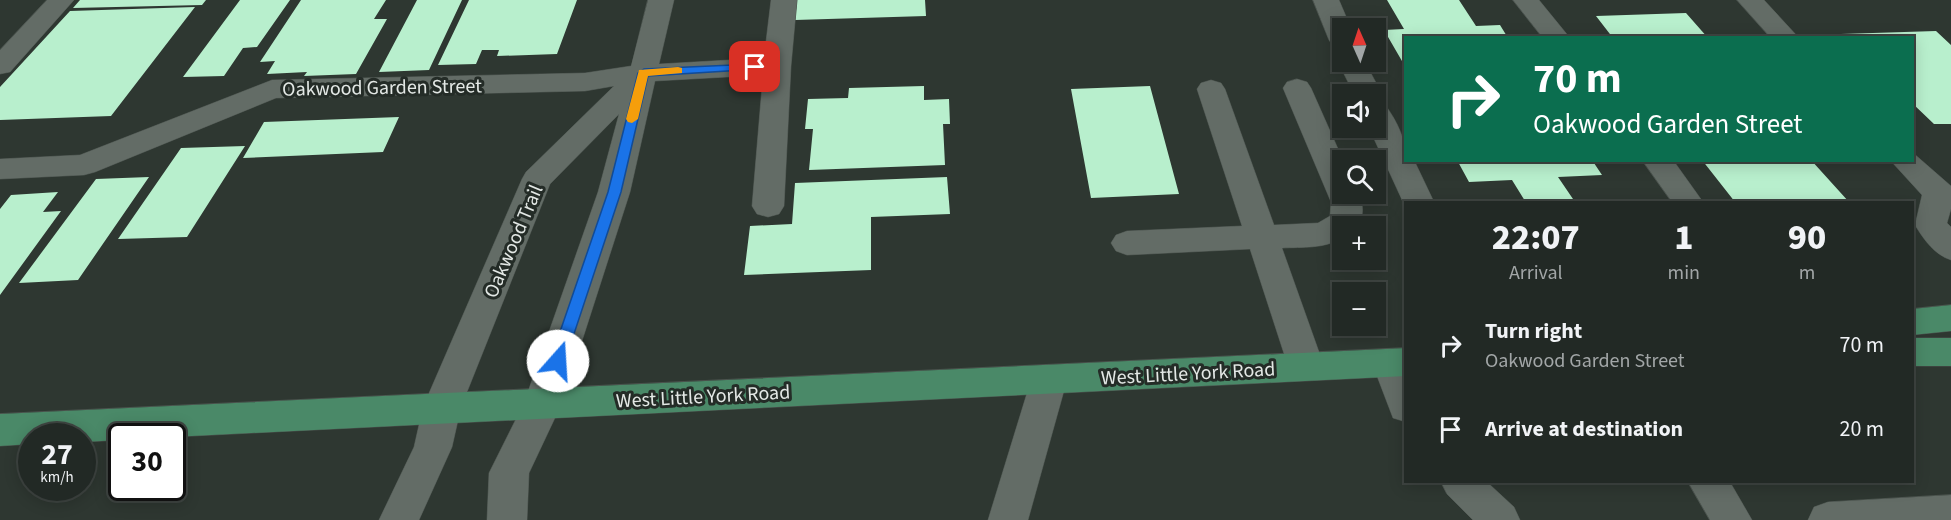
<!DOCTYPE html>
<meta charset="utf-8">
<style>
:root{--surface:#222925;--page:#2e3532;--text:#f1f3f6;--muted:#a2a6a7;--line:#3f4542}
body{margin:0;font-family:"Source Sans 3",sans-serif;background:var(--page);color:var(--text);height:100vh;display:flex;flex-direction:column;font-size:22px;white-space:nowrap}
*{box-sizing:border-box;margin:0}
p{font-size:20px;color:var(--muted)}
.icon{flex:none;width:33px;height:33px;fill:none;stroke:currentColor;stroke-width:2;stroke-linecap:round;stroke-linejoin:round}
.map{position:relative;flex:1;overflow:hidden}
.sheet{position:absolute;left:1404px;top:201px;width:510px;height:282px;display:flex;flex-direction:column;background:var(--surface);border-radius:0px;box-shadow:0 3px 15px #0003,0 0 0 2px var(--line)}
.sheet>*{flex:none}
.hud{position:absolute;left:1404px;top:36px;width:510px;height:126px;border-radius:0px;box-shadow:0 3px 15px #0003,0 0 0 2px var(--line);background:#0b6e4f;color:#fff;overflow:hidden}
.needle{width:39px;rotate:357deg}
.tools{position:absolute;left:1332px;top:18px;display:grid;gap:12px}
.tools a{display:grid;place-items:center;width:54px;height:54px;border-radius:0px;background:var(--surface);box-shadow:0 3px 15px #0003,0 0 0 2px var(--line);font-size:30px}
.speed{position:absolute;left:18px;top:423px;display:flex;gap:12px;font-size:30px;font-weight:700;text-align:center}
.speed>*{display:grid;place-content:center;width:78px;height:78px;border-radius:50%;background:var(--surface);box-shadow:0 3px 15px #0003,0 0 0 2px var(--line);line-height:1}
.speed small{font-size:15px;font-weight:400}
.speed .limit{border:3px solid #111;border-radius:9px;background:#fff;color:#111}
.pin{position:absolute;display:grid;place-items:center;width:51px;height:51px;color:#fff;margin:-26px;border-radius:12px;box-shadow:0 3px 9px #0006}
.me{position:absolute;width:66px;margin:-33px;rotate:19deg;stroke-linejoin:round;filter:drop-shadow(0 0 4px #0008)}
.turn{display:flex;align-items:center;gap:21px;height:126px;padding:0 30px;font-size:27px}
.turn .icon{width:78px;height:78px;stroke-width:2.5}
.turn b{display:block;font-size:42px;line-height:51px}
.eta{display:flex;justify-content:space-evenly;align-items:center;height:102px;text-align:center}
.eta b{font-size:36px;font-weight:800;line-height:42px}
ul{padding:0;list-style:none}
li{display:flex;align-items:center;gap:18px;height:84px;padding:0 30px}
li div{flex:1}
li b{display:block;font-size:22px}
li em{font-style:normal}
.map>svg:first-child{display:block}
.building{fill:#b8efcd}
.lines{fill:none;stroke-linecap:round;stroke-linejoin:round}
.minor-casing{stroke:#4b534e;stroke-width:1}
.major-casing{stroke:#4b534e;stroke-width:1}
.minor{fill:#636c66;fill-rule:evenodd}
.major{fill:#4a8968;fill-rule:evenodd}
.route{fill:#1a73e8;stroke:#114b97;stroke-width:1.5}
.slow{fill:#f59e0b}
.labels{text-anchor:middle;stroke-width:6;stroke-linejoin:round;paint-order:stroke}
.street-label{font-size:20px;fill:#e3e8e5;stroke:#242c27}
</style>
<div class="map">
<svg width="1951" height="520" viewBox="0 0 1951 520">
<rect width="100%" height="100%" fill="#2e3731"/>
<path class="building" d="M 80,0 L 206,0 L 202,5 L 73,8 Z
M 240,0 L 290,0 L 257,47 L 243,48 L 224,76 L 183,77 Z
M 301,0 L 386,0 L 374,19 L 387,19 L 356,74 L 304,76 L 307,72 L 267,74 L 275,61 L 260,62 Z
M 417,0 L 462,0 L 429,70 L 379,72 Z
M 469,0 L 577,0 L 557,54 L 497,56 L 499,50 L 482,50 L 476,64 L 438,65 Z
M 797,0 L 925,0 L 926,16 L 795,20 Z
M 1387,0 L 1459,0 L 1476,26 L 1500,25 L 1508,38 L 1406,38 L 1406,68 L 1384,30 L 1404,29 Z
M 195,7 L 111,116 L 0,120 L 0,87 L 70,11 Z
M 1686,13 L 1708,38 L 1613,38 L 1596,16 Z
M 1936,31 L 1951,45 L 1951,124 L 1934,124 L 1912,103 L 1912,38 L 1844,38 L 1841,34 Z
M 924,86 L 924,100 L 949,99 L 950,124 L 943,124 L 945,165 L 809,170 L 813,129 L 805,129 L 808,99 L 848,98 L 849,88 Z
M 1150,86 L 1179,194 L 1091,198 L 1071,89 Z
M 399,117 L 383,152 L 243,158 L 264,122 Z
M 245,146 L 187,237 L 118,239 L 181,148 Z
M 1457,160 L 1592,160 L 1602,175 L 1558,177 L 1573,199 L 1525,201 L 1512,180 L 1469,182 Z
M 1702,160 L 1811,160 L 1849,202 L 1735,202 Z
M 149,177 L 78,280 L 19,283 L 96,179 Z
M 947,177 L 950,214 L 871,217 L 871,270 L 744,275 L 750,226 L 792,224 L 795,183 Z
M 58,192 L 43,212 L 61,211 L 0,295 L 0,209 L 11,195 Z"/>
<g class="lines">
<defs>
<path id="minor" d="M 47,0 L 74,0 L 10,72 L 0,74 L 0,50 Z
M 648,0 L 674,0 L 659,64 L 764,58 L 771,0 L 797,0 L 791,66 L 784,206 L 779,214 L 768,217 L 757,214 L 752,206 L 763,75 L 655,81 L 630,192 L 562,403 L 529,473 L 527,520 L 487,520 L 489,473 L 524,403 L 598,192 L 619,114 L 550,184 L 461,407 L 452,447 L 419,520 L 379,520 L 414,447 L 423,407 L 522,179 L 526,172 L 614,86 L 585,91 L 276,98 L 95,172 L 84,175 L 0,179 L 0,159 L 80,155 L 272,80 L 585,73 L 631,66 Z
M 1313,0 L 1339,0 L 1351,28 L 1342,28 L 1342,48 L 1333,46 L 1329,40 Z
M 1513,0 L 1539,0 L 1570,38 L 1543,38 Z
M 1737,0 L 1764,0 L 1799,38 L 1771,38 Z
M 1342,56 L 1342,62 L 1365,62 L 1382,94 L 1378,100 L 1376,101 L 1376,94 L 1354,94 L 1338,62 Z
M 1297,79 L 1307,82 L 1311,88 L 1343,160 L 1342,194 L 1358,194 C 1364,204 1364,216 1358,226 L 1342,226 L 1342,238 C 1325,249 1302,247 1282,248 L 1324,366 L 1319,376 L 1306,380 L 1293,376 L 1288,366 L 1250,249 L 1127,255 L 1116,251 L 1111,243 L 1116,235 L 1127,231 L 1242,226 L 1197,89 L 1201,83 L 1211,80 L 1221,83 L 1225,89 L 1274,225 L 1318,223 L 1330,216 L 1331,202 L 1283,88 L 1287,82 Z
M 1376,103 L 1386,106 C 1398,123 1406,140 1406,160 L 1414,160 L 1434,202 L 1406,202 L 1406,206 L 1403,202 L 1369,128 L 1376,128 Z
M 1912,152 L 1951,186 L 1951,209 L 1947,223 L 1951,227 L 1951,260 C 1935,255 1924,240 1915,225 L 1922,195 L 1890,160 L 1912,160 Z
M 1642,160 L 1673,160 L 1703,202 L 1672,202 Z
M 1390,349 L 1403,353 L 1406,358 L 1406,422 L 1393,418 L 1372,363 L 1377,353 Z
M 1049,365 L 1062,370 L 1067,380 L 1028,520 L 988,520 L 1031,380 L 1036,370 Z
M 1441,482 L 1487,482 L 1514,507 L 1520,520 L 1473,520 L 1447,494 Z
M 1688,482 L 1730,482 L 1752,520 L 1710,520 Z
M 1951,495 L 1951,520 L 1808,520 L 1814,507 L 1828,502 Z"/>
<path id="major" d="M 1951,305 L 1951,331 L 1912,335 L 1912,309 Z
M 1912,338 L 1951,338 L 1951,366 L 1912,366 Z
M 1406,348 L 1406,376 L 172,437 L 122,436 L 122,440 L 82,442 L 82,436 L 32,436 L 32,444 L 0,446 L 0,414 Z"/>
</defs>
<use href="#minor" class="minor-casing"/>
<use href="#major" class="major-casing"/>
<use href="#minor" class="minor"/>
<use href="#major" class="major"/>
</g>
<path class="route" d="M 755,64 L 760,67 L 759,69 L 648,76 L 621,192 L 565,361 L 563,365 L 552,365 L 550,361 L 608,192 L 638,73 L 644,69 Z"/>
<path class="slow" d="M 678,67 L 682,68 L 682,73 L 648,76 L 638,119 L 632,123 L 628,122 L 626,119 L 639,70 Z"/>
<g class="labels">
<g class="street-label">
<text transform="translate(382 87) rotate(-1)" y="7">Oakwood Garden Street</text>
<text transform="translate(513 241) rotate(-67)" y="7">Oakwood Trail</text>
<text transform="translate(1188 373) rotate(-3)" y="7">West Little York Road</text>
<text transform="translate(703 396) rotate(-3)" y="7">West Little York Road</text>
</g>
</g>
</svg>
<div class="tools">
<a><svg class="needle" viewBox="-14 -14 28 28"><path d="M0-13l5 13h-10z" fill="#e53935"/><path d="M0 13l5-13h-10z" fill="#a2a6a7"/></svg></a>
<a><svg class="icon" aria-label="sound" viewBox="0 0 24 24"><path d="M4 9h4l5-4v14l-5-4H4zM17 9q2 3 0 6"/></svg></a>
<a><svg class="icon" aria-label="search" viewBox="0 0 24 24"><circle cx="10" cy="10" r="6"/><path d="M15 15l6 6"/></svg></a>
<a>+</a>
<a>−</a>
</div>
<div class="speed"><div>27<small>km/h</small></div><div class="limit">30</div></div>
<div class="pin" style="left:755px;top:67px;background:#d93025"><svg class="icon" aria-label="arrive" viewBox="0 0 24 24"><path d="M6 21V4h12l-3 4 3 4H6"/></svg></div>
<svg class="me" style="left:558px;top:361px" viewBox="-20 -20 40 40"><circle r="19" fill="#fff"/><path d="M0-13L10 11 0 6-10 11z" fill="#1a73e8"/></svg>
<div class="hud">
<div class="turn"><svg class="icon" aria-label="right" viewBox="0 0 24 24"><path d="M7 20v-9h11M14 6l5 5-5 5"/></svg><div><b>70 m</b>Oakwood Garden Street</div></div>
</div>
<section class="sheet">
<div class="eta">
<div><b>22:07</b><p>Arrival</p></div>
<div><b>1</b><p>min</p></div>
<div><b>90</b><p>m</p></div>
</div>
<ul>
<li><svg class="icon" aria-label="right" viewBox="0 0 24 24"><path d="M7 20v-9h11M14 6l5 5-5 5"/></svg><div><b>Turn right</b><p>Oakwood Garden Street</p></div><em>70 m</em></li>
<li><svg class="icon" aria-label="arrive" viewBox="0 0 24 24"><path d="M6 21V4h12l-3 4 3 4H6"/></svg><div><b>Arrive at destination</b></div><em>20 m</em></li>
</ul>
</section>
</div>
